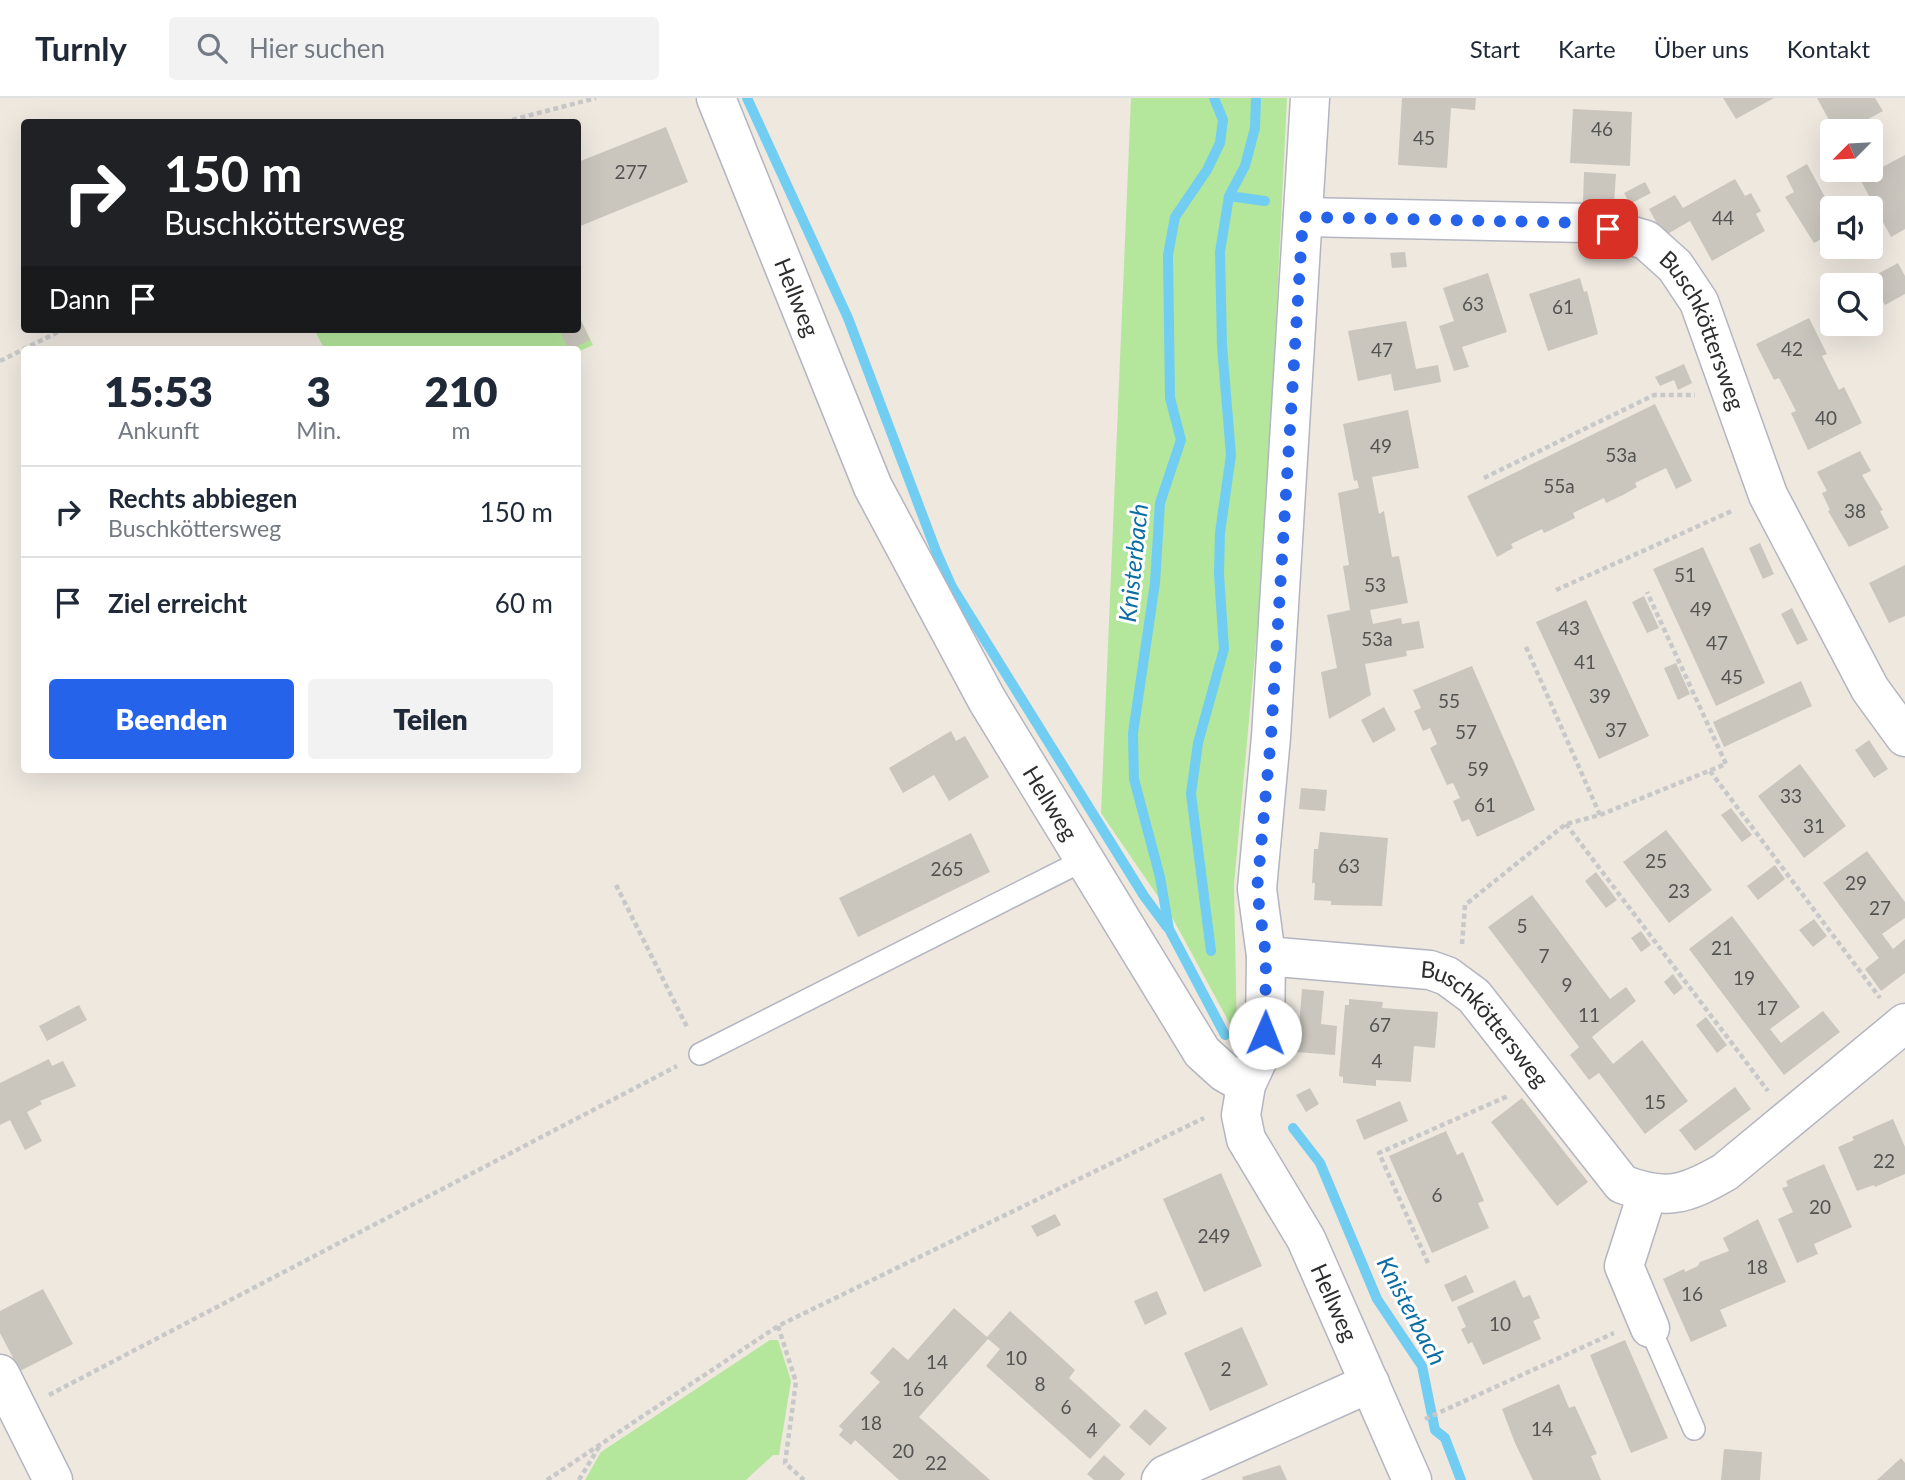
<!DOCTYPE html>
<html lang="de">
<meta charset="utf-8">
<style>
:root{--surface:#fff;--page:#f2f2f3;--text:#1f2937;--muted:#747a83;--line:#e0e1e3;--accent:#2563eb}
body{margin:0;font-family:Lato,sans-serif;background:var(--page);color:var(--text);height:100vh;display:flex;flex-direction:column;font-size:26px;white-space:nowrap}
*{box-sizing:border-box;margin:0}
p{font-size:23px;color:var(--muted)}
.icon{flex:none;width:38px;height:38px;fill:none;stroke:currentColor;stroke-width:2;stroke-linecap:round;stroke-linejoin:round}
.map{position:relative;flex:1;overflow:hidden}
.drawer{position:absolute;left:21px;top:248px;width:560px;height:427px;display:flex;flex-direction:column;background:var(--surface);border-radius:7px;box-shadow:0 7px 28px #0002}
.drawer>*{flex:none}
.banner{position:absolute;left:21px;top:21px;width:560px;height:214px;border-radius:7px;box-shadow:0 7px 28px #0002;background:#202124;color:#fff;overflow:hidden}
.needle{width:46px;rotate:246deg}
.buttons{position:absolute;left:1820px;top:21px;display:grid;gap:14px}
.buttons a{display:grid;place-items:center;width:63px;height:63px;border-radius:7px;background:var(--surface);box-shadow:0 7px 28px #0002;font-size:35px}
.pin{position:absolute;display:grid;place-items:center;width:60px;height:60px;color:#fff;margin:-30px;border-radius:14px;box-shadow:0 4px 10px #0006}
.me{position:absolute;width:77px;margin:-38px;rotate:1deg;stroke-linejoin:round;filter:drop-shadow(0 0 5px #0008)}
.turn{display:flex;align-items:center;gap:24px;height:147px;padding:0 28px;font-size:32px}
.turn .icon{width:91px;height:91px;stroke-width:2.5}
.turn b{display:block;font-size:49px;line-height:60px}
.then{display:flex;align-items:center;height:66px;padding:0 28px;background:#0003;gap:14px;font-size:26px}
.eta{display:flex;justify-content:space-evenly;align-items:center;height:119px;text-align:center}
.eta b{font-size:42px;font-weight:800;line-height:49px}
.action{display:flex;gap:14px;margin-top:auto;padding:14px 28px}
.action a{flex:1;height:80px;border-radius:7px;background:var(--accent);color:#fff;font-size:28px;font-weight:800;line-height:80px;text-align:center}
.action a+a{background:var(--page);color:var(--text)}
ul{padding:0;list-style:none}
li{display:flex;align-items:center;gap:21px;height:91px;padding:0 28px;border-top:2px solid var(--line)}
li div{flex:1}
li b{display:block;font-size:26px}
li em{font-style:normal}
header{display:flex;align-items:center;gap:42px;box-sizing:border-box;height:98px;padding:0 35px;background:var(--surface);border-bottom:2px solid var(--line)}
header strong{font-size:33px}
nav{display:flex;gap:38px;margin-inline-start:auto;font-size:24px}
.search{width:490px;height:63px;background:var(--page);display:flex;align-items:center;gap:18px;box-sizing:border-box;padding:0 24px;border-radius:7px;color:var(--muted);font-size:26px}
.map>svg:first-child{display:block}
.green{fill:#b4e69b}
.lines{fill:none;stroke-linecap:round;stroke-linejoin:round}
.stream{stroke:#71cef2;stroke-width:10}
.building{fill:#cac6be}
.lane-casing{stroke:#b3b5c0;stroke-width:24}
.street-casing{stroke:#b3b5c0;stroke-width:41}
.path{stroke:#c8c8c8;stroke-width:4.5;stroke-dasharray:5 3.5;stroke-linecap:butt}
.lane{stroke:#fff;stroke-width:21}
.street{stroke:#fff;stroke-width:38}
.route{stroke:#2563eb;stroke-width:12;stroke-dasharray:0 21.6}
.labels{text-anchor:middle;stroke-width:6;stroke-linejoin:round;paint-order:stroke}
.number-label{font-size:19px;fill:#545351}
.street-label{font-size:23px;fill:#2d2d2d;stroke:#fff}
.water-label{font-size:24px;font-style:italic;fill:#0b6da3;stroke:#fff}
</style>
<header>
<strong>Turnly</strong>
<div class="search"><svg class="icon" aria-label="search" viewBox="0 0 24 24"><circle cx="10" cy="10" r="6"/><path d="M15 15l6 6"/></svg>Hier suchen</div>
<nav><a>Start</a><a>Karte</a><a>Über uns</a><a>Kontakt</a></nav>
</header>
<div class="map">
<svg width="1905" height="1382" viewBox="0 0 1905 1382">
<rect width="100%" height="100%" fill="#eee8df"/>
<path class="green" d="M 1131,0 L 1287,0 L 1265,446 L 1234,787 L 1237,939 L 1172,819 L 1101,715 Z
M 578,216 L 593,247 L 578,254 L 325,252 L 314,231 L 578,231 Z
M 770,1242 L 778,1242 L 791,1283 L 779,1357 L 773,1357 L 746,1382 L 585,1382 L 601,1354 Z"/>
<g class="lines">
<path class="stream" d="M 747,0 L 848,220 L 936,453 L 952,489 L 1144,798 L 1167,829
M 1214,0 L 1223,22 L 1220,45 L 1207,72 L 1175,119 L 1168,157 L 1170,300 L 1181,342 L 1160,405 L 1155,485 L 1133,635 L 1134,681 L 1160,779 L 1169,831 L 1225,937
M 1229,98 L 1265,103
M 1211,853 L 1191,696 L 1198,645 L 1224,551 L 1219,476 L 1220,435 L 1231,357 L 1222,248 L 1220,154 L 1229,98 L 1245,68 L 1255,30 L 1256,0
M 1293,1030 L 1320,1065 L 1377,1201 L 1422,1268 L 1435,1332 L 1445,1340 L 1461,1382"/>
</g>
<path class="building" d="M 1402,0 L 1476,0 L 1475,12 L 1451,10 L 1447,70 L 1398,67 Z
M 1723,0 L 1774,0 L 1736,21 Z
M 1817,0 L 1875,0 L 1883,13 L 1846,33 L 1835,33 Z
M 1573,11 L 1632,14 L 1630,68 L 1570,65 Z
M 666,29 L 688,84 L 578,129 L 578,64 Z
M 1905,57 L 1905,131 L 1891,139 L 1860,81 Z
M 1807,66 L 1832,112 L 1832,135 L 1814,145 L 1785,99 L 1794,94 L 1786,78 Z
M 1584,74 L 1616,76 L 1614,106 L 1583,104 Z
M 1735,81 L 1745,98 L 1751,95 L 1761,113 L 1756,116 L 1765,133 L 1712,163 L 1690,123 L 1664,138 L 1649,111 L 1675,97 L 1683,110 Z
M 1645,84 L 1651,95 L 1630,106 L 1624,95 Z
M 1405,154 L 1407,169 L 1392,170 L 1390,155 Z
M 1898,165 L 1905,178 L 1905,196 L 1885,207 L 1879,197 L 1871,201 L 1871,187 L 1857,187 Z
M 1488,175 L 1507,234 L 1462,249 L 1469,269 L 1454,273 L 1439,228 L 1454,223 L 1443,190 Z
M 1580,180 L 1584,194 L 1587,193 L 1598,236 L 1548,253 L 1529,196 Z
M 578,216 L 590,242 L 569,252 L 559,231 L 578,231 Z
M 1809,220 L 1827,256 L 1822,258 L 1839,292 L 1844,289 L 1862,325 L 1808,352 L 1791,315 L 1796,313 L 1779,280 L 1774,282 L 1756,246 Z
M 1406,223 L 1416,271 L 1438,267 L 1441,284 L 1394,293 L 1391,276 L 1358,283 L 1348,233 Z
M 1684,266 L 1692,285 L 1678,292 L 1674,282 L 1660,288 L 1655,279 Z
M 1655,306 L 1692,383 L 1676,391 L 1666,370 L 1635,385 L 1637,389 L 1623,397 L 1606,405 L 1604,400 L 1573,415 L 1575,420 L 1561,427 L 1544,435 L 1542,431 L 1511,446 L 1513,450 L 1497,459 L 1467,398 Z
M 1408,312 L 1419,370 L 1372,379 L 1379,416 L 1384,413 L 1392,459 L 1399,458 L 1408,505 L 1370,512 L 1373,526 L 1401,520 L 1402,526 L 1419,523 L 1424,550 L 1406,553 L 1407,558 L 1365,566 L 1371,597 L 1329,621 L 1321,574 L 1337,570 L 1327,517 L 1350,512 L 1343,468 L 1349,467 L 1338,395 L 1359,390 L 1357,382 L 1354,383 L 1343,326 Z
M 1860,353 L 1871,373 L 1862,377 L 1883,412 L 1880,413 L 1889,430 L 1849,449 L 1828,413 L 1830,412 L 1822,395 L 1827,393 L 1817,374 Z
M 1760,445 L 1774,476 L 1763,481 L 1749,450 Z
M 1703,449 L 1765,585 L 1716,608 L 1653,471 Z
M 1905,467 L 1905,518 L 1889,525 L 1869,485 Z
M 1644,498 L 1659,530 L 1647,535 L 1632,504 Z
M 1586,502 L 1649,638 L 1599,661 L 1536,524 Z
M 1792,510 L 1808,542 L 1797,547 L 1781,516 Z
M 1676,565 L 1690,596 L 1678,602 L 1664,570 Z
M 1472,568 L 1535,712 L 1477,739 L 1469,721 L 1462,724 L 1453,703 L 1460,700 L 1453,685 L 1447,687 L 1430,650 L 1437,646 L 1430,630 L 1423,633 L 1414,613 L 1421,610 L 1413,592 Z
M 1801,583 L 1812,608 L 1724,649 L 1713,624 Z
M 1384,609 L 1396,632 L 1373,645 L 1361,622 Z
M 951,633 L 956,643 L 965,638 L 989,679 L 949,703 L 934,677 L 903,695 L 889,670 Z
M 1869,642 L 1888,671 L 1874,680 L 1855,652 Z
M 1800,666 L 1846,728 L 1804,760 L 1758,698 Z
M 1301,690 L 1327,692 L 1325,713 L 1299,711 Z
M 1731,710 L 1752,737 L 1742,744 L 1721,717 Z
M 1666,732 L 1712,792 L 1669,825 L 1623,764 Z
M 1320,734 L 1388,740 L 1382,808 L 1331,807 L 1331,803 L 1314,802 L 1315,785 L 1312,785 L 1314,751 L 1318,751 Z
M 971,735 L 990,774 L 858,839 L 839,800 Z
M 1867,753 L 1905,804 L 1905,820 L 1882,836 L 1893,851 L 1905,841 L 1905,875 L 1881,893 L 1865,871 L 1879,860 L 1823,785 Z
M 1775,767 L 1785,781 L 1758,802 L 1747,788 Z
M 1596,774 L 1617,802 L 1606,810 L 1585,783 Z
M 1532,797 L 1610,901 L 1626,889 L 1636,903 L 1592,939 L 1613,966 L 1642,942 L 1688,1003 L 1645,1036 L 1599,975 L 1589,982 L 1570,957 L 1579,949 L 1488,829 Z
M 1732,818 L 1800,909 L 1770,931 L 1781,945 L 1823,913 L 1840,934 L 1784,977 L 1689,851 Z
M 1814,821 L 1827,838 L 1813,849 L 1799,832 Z
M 1641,833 L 1651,847 L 1641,854 L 1631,840 Z
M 1673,876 L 1683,890 L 1674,897 L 1664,884 Z
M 1302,891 L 1324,893 L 1321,926 L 1337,928 L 1335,957 L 1297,954 Z
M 1349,901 L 1383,904 L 1382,910 L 1438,914 L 1435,950 L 1414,948 L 1411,984 L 1376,982 L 1376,988 L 1343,985 L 1343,979 L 1339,978 L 1345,907 L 1349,907 Z
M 79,907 L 87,922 L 47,943 L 39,928 Z
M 1706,919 L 1727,947 L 1717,955 L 1696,927 Z
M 49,961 L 52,968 L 63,963 L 76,988 L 40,1003 L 42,1006 L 27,1014 L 42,1043 L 25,1052 L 10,1022 L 0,1027 L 0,985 Z
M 1735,989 L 1751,1011 L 1695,1053 L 1679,1032 Z
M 1310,990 L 1319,1006 L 1306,1014 L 1296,997 Z
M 1522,1000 L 1588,1084 L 1557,1108 L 1491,1024 Z
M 1400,1003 L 1408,1023 L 1364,1042 L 1356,1022 Z
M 1893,1021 L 1905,1049 L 1905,1076 L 1875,1089 L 1874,1087 L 1857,1093 L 1838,1049 L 1854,1042 L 1852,1039 Z
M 1446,1033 L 1457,1057 L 1463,1054 L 1484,1103 L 1478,1105 L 1489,1130 L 1432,1155 L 1389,1058 Z
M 1824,1066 L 1852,1129 L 1814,1146 L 1818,1156 L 1797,1165 L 1778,1121 L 1793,1114 L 1782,1090 L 1788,1088 L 1786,1083 Z
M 1221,1075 L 1262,1168 L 1204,1194 L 1163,1101 Z
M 1055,1116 L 1061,1127 L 1037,1139 L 1031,1128 Z
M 1758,1121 L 1786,1184 L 1720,1212 L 1727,1228 L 1691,1244 L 1663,1181 L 1684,1171 L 1685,1174 L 1698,1168 L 1700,1164 L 1729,1153 L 1723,1140 Z
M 1466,1177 L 1474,1194 L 1452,1204 L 1444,1187 Z
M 1515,1182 L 1523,1200 L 1530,1197 L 1540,1220 L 1533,1223 L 1541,1241 L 1483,1267 L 1472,1244 L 1468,1246 L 1461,1231 L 1466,1229 L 1457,1209 Z
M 43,1191 L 73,1246 L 20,1273 L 0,1235 L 0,1213 Z
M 1157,1193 L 1167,1216 L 1145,1227 L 1134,1203 Z
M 954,1210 L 987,1239 L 1010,1213 L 1075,1272 L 1069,1280 L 1121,1327 L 1090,1361 L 986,1268 L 1000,1251 L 988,1241 L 919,1319 L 990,1382 L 899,1382 L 855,1342 L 851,1347 L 839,1337 L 843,1332 L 839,1328 L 880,1284 L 870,1275 L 893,1249 L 908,1262 Z
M 1242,1229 L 1268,1287 L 1210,1313 L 1184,1255 Z
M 1625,1242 L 1668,1340 L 1631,1355 L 1590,1257 Z
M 1559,1286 L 1569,1310 L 1575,1308 L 1597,1356 L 1591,1358 L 1601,1382 L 1533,1382 L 1515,1345 L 1502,1311 Z
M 1145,1311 L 1167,1330 L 1150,1348 L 1129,1329 Z
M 1724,1351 L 1762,1354 L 1760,1382 L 1721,1382 Z
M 1104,1357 L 1125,1376 L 1120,1382 L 1094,1382 L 1087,1376 Z
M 1901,1360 L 1905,1365 L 1905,1382 L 1877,1382 Z
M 1280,1367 L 1287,1382 L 1243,1382 L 1242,1379 Z"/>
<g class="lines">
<defs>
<path id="lane" d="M 700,956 L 1082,763
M 1650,1230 L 1694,1331"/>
<g id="street">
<path id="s1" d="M 716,0 L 873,389 L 987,602 L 1202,954 L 1224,974 L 1246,987"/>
<path id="s2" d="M 1310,0 L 1271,639 L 1257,791 L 1266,858 L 1265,935 L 1258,961 L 1246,987 L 1241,1017 L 1246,1041 L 1306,1141 L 1412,1382"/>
<path id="s3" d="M 1303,119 L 1588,125 L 1646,142 L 1675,168 L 1699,204 L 1768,397 L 1870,591 L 1905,639"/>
<path id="s4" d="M 1266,858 L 1430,872 L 1447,878 L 1474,898 L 1622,1086 C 1666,1103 1685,1097 1725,1074 L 1905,925"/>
<path d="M 1647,1096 L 1624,1168 L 1650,1230"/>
<path d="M 0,1276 L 53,1382"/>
<path d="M 1161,1382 L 1165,1377 L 1370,1285"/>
</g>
</defs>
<use href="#lane" class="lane-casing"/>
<use href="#street" class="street-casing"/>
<path class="path" d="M 504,24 L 596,0
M 0,263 L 64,231
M 1484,380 L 1654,297 L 1695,297
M 1556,492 L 1734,412
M 1526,549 L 1600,717
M 1710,673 L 1880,900
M 1566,726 L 1768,993
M 616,787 L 688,931
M 1462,846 L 1465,807 L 1566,726 L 1600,717 L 1726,666 L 1647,494
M 1428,1165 L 1379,1055 L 1508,998
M 778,1228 L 796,1284 L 785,1365 L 804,1382
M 49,1297 L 677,968
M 1425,1321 L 1614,1235
M 547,1382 L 778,1228 L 1204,1020
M 579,1382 L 600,1347"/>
<use href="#lane" class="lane"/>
<use href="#street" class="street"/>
</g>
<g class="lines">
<path class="route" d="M 1265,935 L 1266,858 L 1257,792 L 1271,639 L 1303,119 L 1588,125 L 1608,131"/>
</g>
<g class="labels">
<g class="number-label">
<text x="1602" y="38">46</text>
<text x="1424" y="47">45</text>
<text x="631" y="81">277</text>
<text x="1723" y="127">44</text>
<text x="1473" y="213">63</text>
<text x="1563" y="216">61</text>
<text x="1792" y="258">42</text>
<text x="1382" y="259">47</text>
<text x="1826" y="327">40</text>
<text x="1381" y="355">49</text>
<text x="1621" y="364">53a</text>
<text x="1559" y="395">55a</text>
<text x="1855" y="420">38</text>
<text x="1685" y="484">51</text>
<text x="1375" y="494">53</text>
<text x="1701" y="518">49</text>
<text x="1569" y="537">43</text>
<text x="1377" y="548">53a</text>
<text x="1717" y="552">47</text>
<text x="1585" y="571">41</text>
<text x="1732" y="586">45</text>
<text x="1600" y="605">39</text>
<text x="1449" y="610">55</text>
<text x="1616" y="639">37</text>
<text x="1466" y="641">57</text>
<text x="1478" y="678">59</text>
<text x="1791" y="705">33</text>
<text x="1485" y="714">61</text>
<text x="1814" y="735">31</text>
<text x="1656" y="770">25</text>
<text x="1349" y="775">63</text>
<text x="947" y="778">265</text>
<text x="1856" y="792">29</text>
<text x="1679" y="800">23</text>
<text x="1880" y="817">27</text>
<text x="1522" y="835">5</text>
<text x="1722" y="857">21</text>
<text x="1544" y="865">7</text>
<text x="1744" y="887">19</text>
<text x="1567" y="894">9</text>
<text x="1767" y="917">17</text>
<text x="1589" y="924">11</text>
<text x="1380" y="934">67</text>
<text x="1377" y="970">4</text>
<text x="1655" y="1011">15</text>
<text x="1884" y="1070">22</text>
<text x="1437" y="1104">6</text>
<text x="1820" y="1116">20</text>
<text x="1214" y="1145">249</text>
<text x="1757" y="1176">18</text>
<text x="1692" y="1203">16</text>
<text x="1500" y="1233">10</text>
<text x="1016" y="1267">10</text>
<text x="937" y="1271">14</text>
<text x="1226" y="1278">2</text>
<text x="1040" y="1293">8</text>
<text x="913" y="1298">16</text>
<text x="1066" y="1316">6</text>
<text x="871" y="1332">18</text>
<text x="1542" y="1338">14</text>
<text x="1092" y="1339">4</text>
<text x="903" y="1360">20</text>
<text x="936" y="1372">22</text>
</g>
<g class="street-label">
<text dy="8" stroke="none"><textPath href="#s1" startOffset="215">Hellweg</textPath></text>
<text dy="8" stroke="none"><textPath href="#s3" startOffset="455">Buschköttersweg</textPath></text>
<text dy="8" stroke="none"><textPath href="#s1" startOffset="782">Hellweg</textPath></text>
<text dy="8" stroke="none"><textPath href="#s4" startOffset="242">Buschköttersweg</textPath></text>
<text dy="8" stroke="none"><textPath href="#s2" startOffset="1234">Hellweg</textPath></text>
</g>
<g class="water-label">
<text transform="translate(1134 465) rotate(-84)" y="8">Knisterbach</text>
<text transform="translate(1411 1213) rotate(62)" y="8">Knisterbach</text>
</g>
</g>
</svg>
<div class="buttons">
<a><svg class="needle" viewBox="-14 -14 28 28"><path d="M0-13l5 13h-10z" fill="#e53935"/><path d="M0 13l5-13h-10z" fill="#747a83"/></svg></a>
<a><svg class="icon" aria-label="sound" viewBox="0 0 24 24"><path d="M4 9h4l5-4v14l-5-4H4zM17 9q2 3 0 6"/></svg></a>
<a><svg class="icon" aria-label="search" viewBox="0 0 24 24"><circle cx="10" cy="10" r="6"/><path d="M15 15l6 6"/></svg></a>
</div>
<div class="pin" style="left:1608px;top:131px;background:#d93025"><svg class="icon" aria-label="arrive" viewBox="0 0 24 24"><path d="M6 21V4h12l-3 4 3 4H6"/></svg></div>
<svg class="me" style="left:1265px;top:935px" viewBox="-20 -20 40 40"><circle r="19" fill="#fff"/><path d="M0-13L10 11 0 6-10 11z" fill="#2563eb"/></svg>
<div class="banner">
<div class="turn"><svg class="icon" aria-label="right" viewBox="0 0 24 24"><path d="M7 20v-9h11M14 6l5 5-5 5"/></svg><div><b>150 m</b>Buschköttersweg</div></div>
<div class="then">Dann<svg class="icon" aria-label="arrive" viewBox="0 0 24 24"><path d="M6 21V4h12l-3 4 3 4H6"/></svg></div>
</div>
<section class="drawer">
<div class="eta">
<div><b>15:53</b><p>Ankunft</p></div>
<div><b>3</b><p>Min.</p></div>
<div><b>210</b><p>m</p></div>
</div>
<ul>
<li><svg class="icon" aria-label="right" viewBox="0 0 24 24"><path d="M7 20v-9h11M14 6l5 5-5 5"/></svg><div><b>Rechts abbiegen</b><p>Buschköttersweg</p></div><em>150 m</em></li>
<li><svg class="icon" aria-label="arrive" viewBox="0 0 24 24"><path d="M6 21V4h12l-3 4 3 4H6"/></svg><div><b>Ziel erreicht</b></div><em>60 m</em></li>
</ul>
<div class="action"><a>Beenden</a><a>Teilen</a></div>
</section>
</div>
